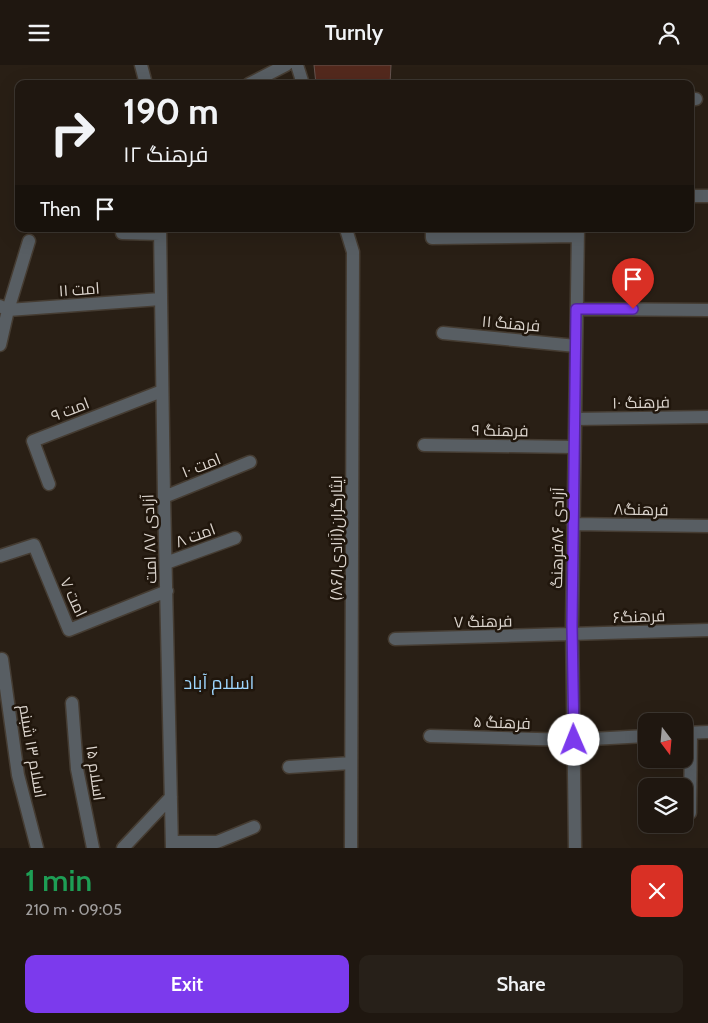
<!DOCTYPE html>
<meta charset="utf-8">
<style>
:root{--surface:#1f1710;--page:#272019;--text:#f1f3f6;--muted:#a19f9f;--line:#3c3630;--accent:#7c3aed}
body{margin:0;font-family:Cabin,Cairo,sans-serif;background:var(--page);color:var(--text);height:100vh;display:flex;flex-direction:column;font-size:19px;white-space:nowrap}
*{box-sizing:border-box;margin:0}
p{font-size:16px;color:var(--muted)}
.icon{flex:none;width:28px;height:28px;fill:none;stroke:currentColor;stroke-width:2;stroke-linecap:round;stroke-linejoin:round}
.map{position:relative;height:783px;overflow:hidden}
.details{display:flex;flex-direction:column;background:var(--surface);flex:1}
.details>*{flex:none}
.top-card{position:absolute;left:15px;top:15px;width:679px;height:152px;border-radius:10px;box-shadow:0 5px 20px #0002,0 0 0 1px var(--line);background:#1f1710;color:var(--text);overflow:hidden}
.needle{width:32px;rotate:164deg}
.fabs{position:absolute;left:638px;top:648px;display:grid;gap:10px}
.fabs a{display:grid;place-items:center;width:55px;height:55px;border-radius:10px;background:var(--surface);box-shadow:0 5px 20px #0002,0 0 0 1px var(--line);font-size:25px}
.pin{position:absolute;display:grid;place-items:center;width:42px;height:42px;color:#fff;margin:-51px -21px;border-radius:50% 50% 50% 0;rotate:-45deg;box-shadow:0 0 5px #0007}
.pin .icon{rotate:45deg}
.me{position:absolute;width:55px;margin:-28px;rotate:359deg;stroke-linejoin:round;filter:drop-shadow(0 0 4px #0008)}
.turn{display:flex;align-items:center;gap:18px;height:105px;padding:0 25px;font-size:22px}
.turn .icon{width:65px;height:65px;stroke-width:2.5}
.turn b{display:block;font-size:35px;line-height:42px}
.then{display:flex;align-items:center;height:48px;padding:0 25px;background:#0003;gap:10px;font-size:19px}
.round{display:grid;place-items:center;flex:none;width:52px;height:52px;border-radius:10px;background:var(--page)}
.overview{display:flex;align-items:center;justify-content:space-between;height:85px;padding:0 25px}
h1{font-size:30px;font-weight:600;line-height:38px;color:#1e9e55}
.button{display:flex;gap:10px;margin-top:auto;padding:10px 25px}
.button a{flex:1;height:58px;border-radius:10px;background:var(--accent);color:#fff;font-size:20px;font-weight:600;line-height:58px;text-align:center}
.button a+a{background:var(--page);color:var(--text)}
header{display:flex;justify-content:space-between;align-items:center;height:65px;padding:0 25px;background:var(--surface);font-size:22px;font-weight:600}
.map>svg:first-child{display:block}
.building{fill:#53291d;stroke:#65544f}
.lines{fill:none;stroke-linecap:round;stroke-linejoin:round}
.minor-casing{stroke:#453c32;stroke-width:15}
.minor{stroke:#585e63;stroke-width:12}
.route-casing{stroke:#51269a;stroke-width:12}
.route{stroke:#7c3aed;stroke-width:9}
.labels{text-anchor:middle;stroke-width:5;stroke-linejoin:round;paint-order:stroke}
.street-label{font-size:16px;fill:#dbd4cd;stroke:#20160c}
.neighbourhood-label{font-size:18px;fill:#9ed6fe;stroke:#20160c}
</style>
<header><svg class="icon" aria-label="menu" viewBox="0 0 24 24"><path d="M4 6h16M4 12h16M4 18h16"/></svg>Turnly<svg class="icon" aria-label="person" viewBox="0 0 24 24"><circle cx="12" cy="8" r="4"/><path d="M4 21q1-7 8-7t8 7"/></svg></header>
<div class="map">
<svg width="708" height="783" viewBox="0 0 708 783">
<rect width="100%" height="100%" fill="#291f15"/>
<path class="building" d="M 314,0 L 391,0 L 390,19 L 316,19 Z
M 407,17 L 471,18 L 407,19 Z"/>
<g class="lines">
<defs>
<path id="minor" d="M 141,0 L 146,19
M 297,0 L 303,19
M 249,19 L 286,0
M 690,34 L 696,34
M 690,131 L 708,131
M 160,164 L 164,432 L 172,783
M 346,164 L 353,187 L 351,783
M 432,164 L 432,173 L 578,171
M 122,168 L 160,169
M 0,241 L 8,245 L 161,234
M 577,244 L 708,245
M 443,268 L 576,281
M 0,280 L 8,245 L 29,176
M 575,354 L 708,352
M 424,380 L 574,382
M 49,419 L 33,376 L 162,326
M 164,432 L 250,397
M 573,459 L 708,461
M 0,491 L 34,480 L 69,565 L 167,526
M 166,498 L 235,473
M 395,574 L 708,565
M 2,594 L 18,710 L 37,783
M 72,638 L 77,704 L 93,783
M 684,668 L 708,667
M 430,671 L 574,675 L 646,671
M 289,702 L 351,698
M 690,748 L 691,668
M 172,777 L 217,777 L 254,762
M 123,783 L 171,732
M 575,783 L 572,560 L 578,164"/>
</defs>
<use href="#minor" class="minor-casing"/>
<use href="#minor" class="minor"/>
</g>
<g class="lines">
<defs>
<path id="route" d="M 574,675 L 572,560 L 576,244 L 633,244"/>
</defs>
<use href="#route" class="route-casing"/>
<use href="#route" class="route"/>
</g>
<g class="labels">
<g class="street-label">
<text transform="translate(79 224) rotate(-4)" y="6">امت ۱۱</text>
<text transform="translate(511 258) rotate(5)" y="6">فرهنگ ۱۱</text>
<text transform="translate(641 337) rotate(-1)" y="6">فرهنگ ۱۰</text>
<text transform="translate(70 344) rotate(-21)" y="6">امت ۹</text>
<text transform="translate(500 365) rotate(1)" y="6">فرهنگ ۹</text>
<text transform="translate(201 400) rotate(-22)" y="6">امت ۱۰</text>
<text transform="translate(641 444) rotate(1)" y="6">فرهنگ۸</text>
<text transform="translate(195 470) rotate(-20)" y="6">امت ۸</text>
<text transform="translate(336 473) rotate(-90)" y="6">ایثارگران(آزادی۸۶/۱)</text>
<text transform="translate(557 473) rotate(-89)" y="6">آزادی ۸۶فرهنگ</text>
<text transform="translate(149 474) rotate(-92)" y="6">آزادی ۸۷ امت</text>
<text transform="translate(74 532) rotate(65)" y="6">امت ۷</text>
<text transform="translate(639 551) rotate(-2)" y="6">فرهنگ۶</text>
<text transform="translate(483 556) rotate(-1)" y="6">فرهنگ ۷</text>
<text transform="translate(502 657) rotate(2)" y="6">فرهنگ ۵</text>
<text transform="translate(33 686) rotate(80)" y="6">اسلام ۱۳ شبنم</text>
<text transform="translate(96 708) rotate(82)" y="6">اسلام ۱۵</text>
</g>
<g class="neighbourhood-label">
<text x="219" y="624">اسلام آباد</text>
</g>
</g>
</svg>
<div class="fabs">
<a><svg class="needle" viewBox="-14 -14 28 28"><path d="M0-13l5 13h-10z" fill="#e53935"/><path d="M0 13l5-13h-10z" fill="#a19f9f"/></svg></a>
<a><svg class="icon" aria-label="layers" viewBox="0 0 24 24"><path d="M12 4l9 5-9 5-9-5zM3 14l9 5 9-5"/></svg></a>
</div>
<div class="pin" style="left:633px;top:244px;background:#d93025"><svg class="icon" aria-label="arrive" viewBox="0 0 24 24"><path d="M6 21V4h12l-3 4 3 4H6"/></svg></div>
<svg class="me" style="left:574px;top:675px" viewBox="-20 -20 40 40"><circle r="19" fill="#fff"/><path d="M0-13L10 11 0 6-10 11z" fill="#7c3aed"/></svg>
<div class="top-card">
<div class="turn"><svg class="icon" aria-label="right" viewBox="0 0 24 24"><path d="M7 20v-9h11M14 6l5 5-5 5"/></svg><div><b>190 m</b>فرهنگ ۱۲</div></div>
<div class="then">Then<svg class="icon" aria-label="arrive" viewBox="0 0 24 24"><path d="M6 21V4h12l-3 4 3 4H6"/></svg></div>
</div>
</div>
<section class="details">
<div class="overview"><div><h1>1 min</h1><p>210 m · 09:05</p></div><a class="round" style="background:#d93025;color:#fff"><svg class="icon" aria-label="close" viewBox="0 0 24 24"><path d="M6 6l12 12M18 6L6 18"/></svg></a></div>
<div class="button"><a>Exit</a><a>Share</a></div>
</section>
